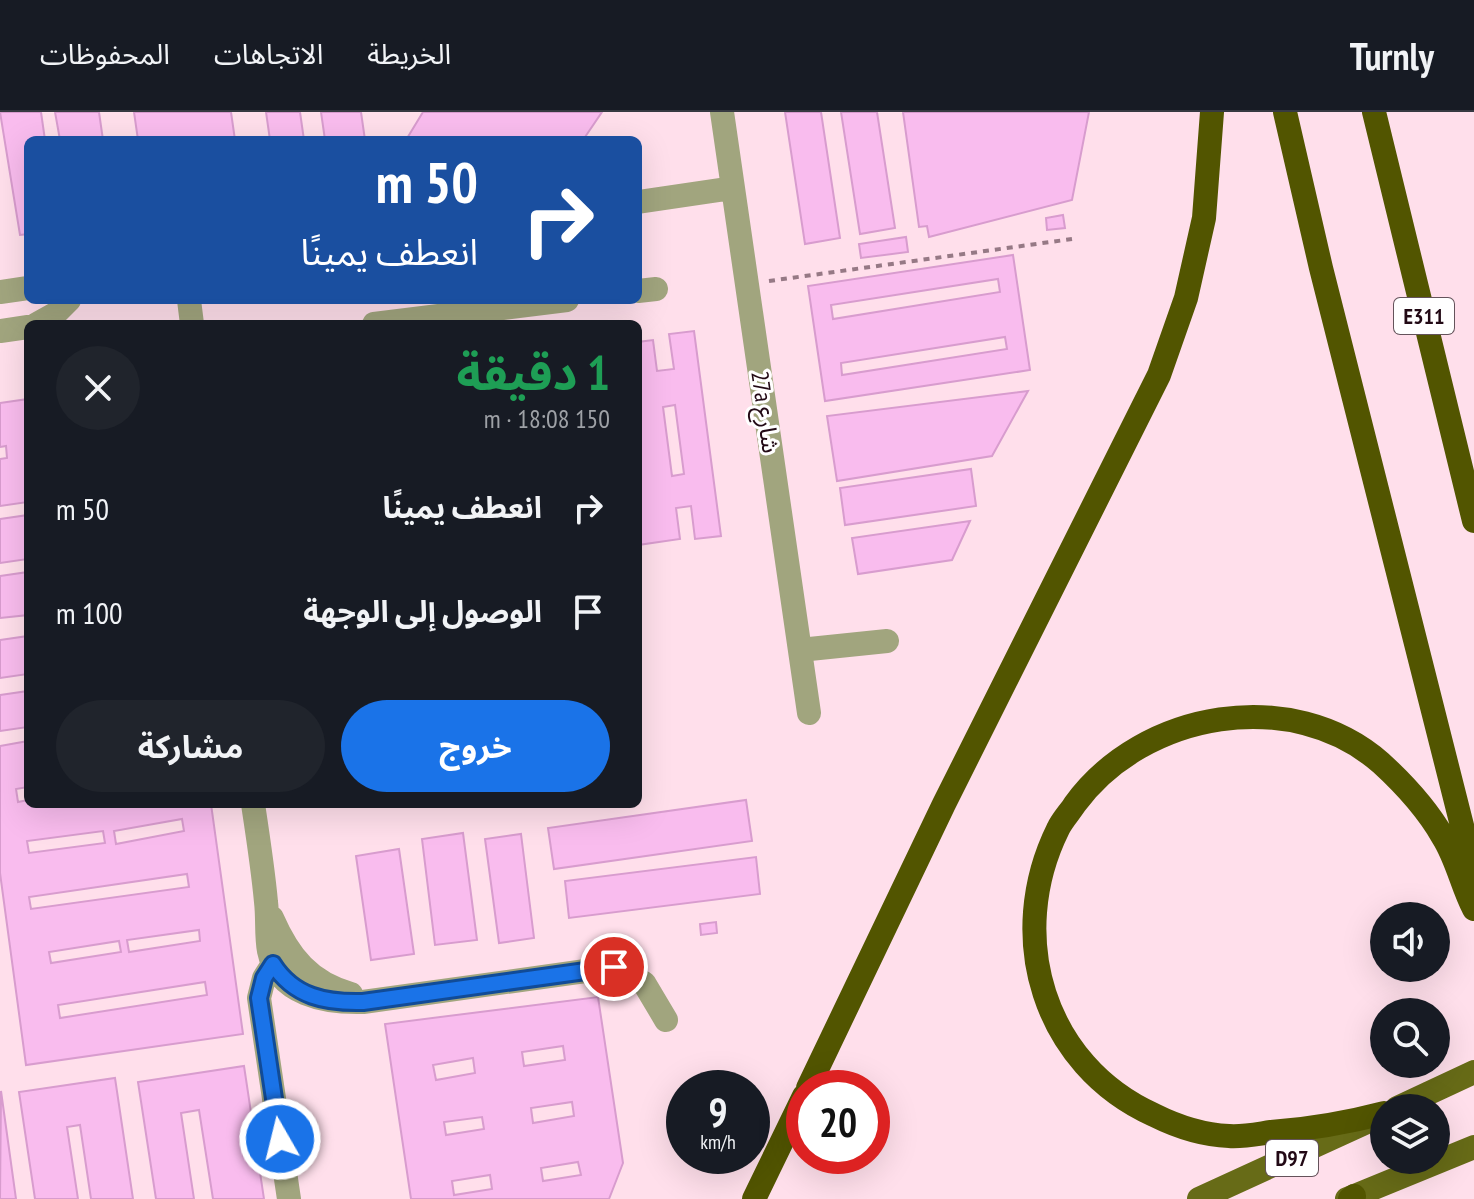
<!DOCTYPE html>
<html lang="ar">
<meta charset="utf-8">
<style>
:root{--surface:#171b24;--page:#20242c;--text:#f1f3f6;--muted:#9ea1a6;--line:#363941;--accent:#1a73e8}
body{margin:0;font-family:"PT Sans Narrow","Noto Sans Arabic",sans-serif;background:var(--page);color:var(--text);direction:rtl;height:100vh;display:flex;flex-direction:column;font-size:30px;white-space:nowrap}
*{box-sizing:border-box;margin:0}
p{font-size:26px;color:var(--muted)}
.icon{flex:none;width:44px;height:44px;fill:none;stroke:currentColor;stroke-width:2;stroke-linecap:round;stroke-linejoin:round}
.map{position:relative;flex:1;overflow:hidden;direction:ltr}
.sheet{position:absolute;left:24px;top:208px;width:618px;height:488px;display:flex;flex-direction:column;background:var(--surface);border-radius:12px;box-shadow:0 8px 32px #0002;direction:rtl}
.sheet>*{flex:none}
.banner{position:absolute;left:24px;top:24px;width:618px;height:168px;border-radius:12px;box-shadow:0 8px 32px #0002;direction:rtl;background:#1a4fa0;color:#fff;overflow:hidden}
.buttons{position:absolute;left:1370px;top:790px;display:grid;gap:16px}
.buttons a{display:grid;place-items:center;width:80px;height:80px;border-radius:50%;background:var(--surface);box-shadow:0 8px 32px #0002;font-size:40px}
.speed{position:absolute;left:666px;top:958px;display:flex;gap:16px;font-size:40px;font-weight:700;text-align:center}
.speed>*{display:grid;place-content:center;width:104px;height:104px;border-radius:50%;background:var(--surface);box-shadow:0 8px 32px #0002;line-height:1}
.speed small{font-size:20px;font-weight:400}
.speed .limit{border:12px solid #d22;background:#fff;color:#111}
.pin{position:absolute;display:grid;place-items:center;width:68px;height:68px;color:#fff;margin:-34px;border:4px solid #fff;border-radius:50%;box-shadow:0 2px 8px #0007}
.me{position:absolute;width:88px;margin:-44px;rotate:352deg;stroke-linejoin:round;filter:drop-shadow(0 0 6px #0008)}
.turn{display:flex;align-items:center;gap:28px;height:168px;padding:0 32px;font-size:36px}
.turn .icon{width:104px;height:104px;stroke-width:2.5}
.turn b{display:block;font-size:56px;line-height:68px}
.round{display:grid;place-items:center;flex:none;width:84px;height:84px;border-radius:42px;background:var(--page)}
.head{display:flex;align-items:center;justify-content:space-between;height:136px;padding:0 32px}
h1{font-size:48px;font-weight:700;line-height:60px;color:#1e9e55}
.action{display:flex;gap:16px;margin-top:auto;padding:16px 32px}
.action a{flex:1;height:92px;border-radius:48px;background:var(--accent);color:#fff;font-size:32px;font-weight:700;line-height:92px;text-align:center}
.action a+a{background:var(--page);color:var(--text)}
ul{padding:0;list-style:none}
li{display:flex;align-items:center;gap:24px;height:104px;padding:0 32px}
li div{flex:1}
li b{display:block;font-size:30px}
li em{font-style:normal}
header{display:flex;align-items:center;gap:48px;box-sizing:border-box;height:112px;padding:0 40px;background:var(--surface);border-bottom:2px solid var(--line)}
header strong{font-size:38px}
nav{display:flex;gap:44px;margin-inline-start:auto;font-size:28px}
.map>svg:first-child{display:block}
.building{fill:#f9bcee;stroke:#d89cce;stroke-width:2;fill-rule:evenodd}
.lines{fill:none;stroke-linecap:round;stroke-linejoin:round}
.path{stroke:#967985;stroke-width:4;stroke-dasharray:6 6;stroke-linecap:butt}
.minor{stroke:#a1a57e;stroke-width:24}
.major{stroke:#676b17;stroke-width:24}
.highway{stroke:#525500;stroke-width:24}
.route-casing{stroke:#114b97;stroke-width:20}
.route{stroke:#1a73e8;stroke-width:14}
.labels{text-anchor:middle;stroke-width:6;stroke-linejoin:round;paint-order:stroke}
.shield{fill:#fff;stroke:#64535b;stroke-width:2}
.shield-label{font-size:22px;font-weight:bold;fill:#220915}
.street-label{font-size:24px;fill:#220915;stroke:#fff}
</style>
<header>
<strong>Turnly</strong>
<nav><a>الخريطة</a><a>الاتجاهات</a><a>المحفوظات</a></nav>
</header>
<div class="map">
<svg width="1474" height="1087" viewBox="0 0 1474 1087">
<rect width="100%" height="100%" fill="#ffdfeb"/>
<path class="building" d="M 0,0 L 41,0 L 45,28 L 28,28 L 28,122 L 20,123 Z
M 55,0 L 99,0 L 103,28 L 60,28 Z
M 134,0 L 231,0 L 235,28 L 138,28 Z
M 266,0 L 300,0 L 304,28 L 270,28 Z
M 321,0 L 361,0 L 365,28 L 325,28 Z
M 423,0 L 602,0 L 583,28 L 406,28 Z
M 785,0 L 821,0 L 840,126 L 805,132 Z
M 841,0 L 877,0 L 895,116 L 860,122 Z
M 903,0 L 1089,0 L 1072,88 L 929,125 L 927,114 L 919,115 Z
M 1063,103 L 1065,116 L 1047,118 L 1046,106 Z
M 906,125 L 908,140 L 861,146 L 859,132 Z
M 1013,143 L 1030,258 L 825,289 L 808,174 ZM 998,167 L 1000,180 L 833,207 L 831,193 ZM 1005,225 L 1007,237 L 842,263 L 841,251 Z
M 694,219 L 721,424 L 695,427 L 691,394 L 676,396 L 680,427 L 638,433 L 638,230 L 653,228 L 657,259 L 674,257 L 669,222 ZM 675,293 L 684,362 L 672,364 L 663,295 Z
M 1028,279 L 992,344 L 837,369 L 827,304 Z
M 28,287 L 28,390 L 0,394 L 0,347 L 7,346 L 6,334 L 0,335 L 0,291 Z
M 971,357 L 976,394 L 845,413 L 840,376 Z
M 28,403 L 28,447 L 0,451 L 0,407 Z
M 970,409 L 952,448 L 858,462 L 852,426 Z
M 28,460 L 28,503 L 0,506 L 0,464 Z
M 28,524 L 28,562 L 0,566 L 0,528 Z
M 28,579 L 28,615 L 0,619 L 0,583 Z
M 28,629 L 28,675 L 16,677 L 18,690 L 28,688 L 28,692 L 211,692 L 243,922 L 26,953 L 0,761 L 0,634 ZM 182,707 L 184,719 L 116,732 L 114,719 ZM 103,719 L 105,731 L 29,741 L 27,729 ZM 187,762 L 189,775 L 31,797 L 29,785 ZM 199,818 L 200,829 L 129,840 L 127,828 ZM 119,829 L 121,840 L 51,851 L 49,840 ZM 205,870 L 207,883 L 60,906 L 58,893 Z
M 746,688 L 752,729 L 554,757 L 548,716 Z
M 463,721 L 477,828 L 435,833 L 422,727 Z
M 521,722 L 534,826 L 499,831 L 485,727 Z
M 399,737 L 414,842 L 371,848 L 356,744 Z
M 756,745 L 760,782 L 569,806 L 565,769 Z
M 716,810 L 717,821 L 701,823 L 700,812 Z
M 598,885 L 623,1051 L 609,1087 L 411,1087 L 385,912 ZM 563,934 L 565,948 L 524,954 L 522,940 ZM 473,946 L 475,961 L 436,968 L 433,953 ZM 572,990 L 574,1004 L 533,1011 L 531,996 ZM 482,1005 L 484,1017 L 446,1023 L 444,1010 ZM 578,1050 L 581,1063 L 543,1069 L 541,1056 ZM 490,1063 L 492,1077 L 454,1083 L 452,1069 Z
M 244,954 L 264,1087 L 213,1087 L 199,998 L 181,1001 L 194,1087 L 156,1087 L 138,970 Z
M 115,966 L 133,1087 L 91,1087 L 80,1013 L 67,1015 L 78,1087 L 35,1087 L 19,980 Z
M 1,979 L 16,1087 L 0,1087 Z"/>
<g class="lines">
<path class="path" d="M 769,169 L 1072,127"/>
<path class="minor" d="M 722,0 L 809,601
M 638,90 L 733,76
M 638,179 L 656,177
M 0,180 L 28,176
M 189,188 L 192,212
M 37,212 L 55,202 L 69,188
M 374,212 L 567,188
M 0,219 L 28,215
M 800,538 L 887,529
M 253,692 C 258,725 263,757 266,790 C 268,806 266,823 269,839 C 278,883 326,891 363,890 L 614,855 L 644,871 L 666,908
M 272,806 C 289,845 310,871 351,882
M 273,852 L 264,866 L 259,886 L 289,1087"/>
<path class="major" d="M 1397,996 L 1474,960
M 1199,1087 L 1371,1008
M 1347,1087 L 1474,1035"/>
<path class="highway" d="M 1285,0 L 1321,156 L 1474,761
M 1374,0 L 1474,409
M 808,976 L 944,692 L 1159,263 L 1186,186 L 1204,106 L 1212,0
M 1384,1001 C 1346,1011 1310,1017 1271,1020 C 1257,1022 1243,1025 1229,1024 C 1204,1023 1176,1014 1154,1003 C 1043,953 1005,824 1058,717 C 1062,708 1070,700 1075,692 C 1143,599 1292,573 1381,651 C 1405,673 1427,697 1443,725 C 1457,747 1462,774 1474,797
M 754,1087 L 804,984
M 1350,1087 L 1354,1084"/>
</g>
<g class="lines">
<defs>
<path id="route" d="M 280,1027 L 259,886 L 264,866 L 273,852 C 294,885 326,891 363,890 L 614,855"/>
</defs>
<use href="#route" class="route-casing"/>
<use href="#route" class="route"/>
</g>
<g class="labels">
<g class="shield">
<rect x="1394" y="186" width="60" height="36" rx="6"/>
<rect x="1266" y="1028" width="52" height="36" rx="6"/>
</g>
<g class="shield-label">
<text x="1424" y="212">E311</text>
<text x="1292" y="1054">D97</text>
</g>
<g class="street-label">
<text transform="translate(765 300) rotate(82)" y="8">27a شارع</text>
</g>
</g>
</svg>
<div class="buttons">
<a><svg class="icon" aria-label="sound" viewBox="0 0 24 24"><path d="M4 9h4l5-4v14l-5-4H4zM17 9q2 3 0 6"/></svg></a>
<a><svg class="icon" aria-label="search" viewBox="0 0 24 24"><circle cx="10" cy="10" r="6"/><path d="M15 15l6 6"/></svg></a>
<a><svg class="icon" aria-label="layers" viewBox="0 0 24 24"><path d="M12 4l9 5-9 5-9-5zM3 14l9 5 9-5"/></svg></a>
</div>
<div class="speed"><div>9<small>km/h</small></div><div class="limit">20</div></div>
<div class="pin" style="left:614px;top:855px;background:#d93025"><svg class="icon" aria-label="arrive" viewBox="0 0 24 24"><path d="M6 21V4h12l-3 4 3 4H6"/></svg></div>
<svg class="me" style="left:280px;top:1027px" viewBox="-20 -20 40 40"><circle r="17" fill="#1a73e8" stroke="#fff" stroke-width="3"/><path d="M0-11L8 9 0 5-8 9z" fill="#fff"/></svg>
<div class="banner">
<div class="turn"><svg class="icon" aria-label="right" viewBox="0 0 24 24"><path d="M7 20v-9h11M14 6l5 5-5 5"/></svg><div><b>50 m</b>انعطف يمينًا</div></div>
</div>
<section class="sheet">
<div class="head"><div><h1>1 دقيقة</h1><p>150 m · 18:08</p></div><a class="round"><svg class="icon" aria-label="close" viewBox="0 0 24 24"><path d="M6 6l12 12M18 6L6 18"/></svg></a></div>
<ul>
<li><svg class="icon" aria-label="right" viewBox="0 0 24 24"><path d="M7 20v-9h11M14 6l5 5-5 5"/></svg><div><b>انعطف يمينًا</b></div><em>50 m</em></li>
<li><svg class="icon" aria-label="arrive" viewBox="0 0 24 24"><path d="M6 21V4h12l-3 4 3 4H6"/></svg><div><b>الوصول إلى الوجهة</b></div><em>100 m</em></li>
</ul>
<div class="action"><a>خروج</a><a>مشاركة</a></div>
</section>
</div>
